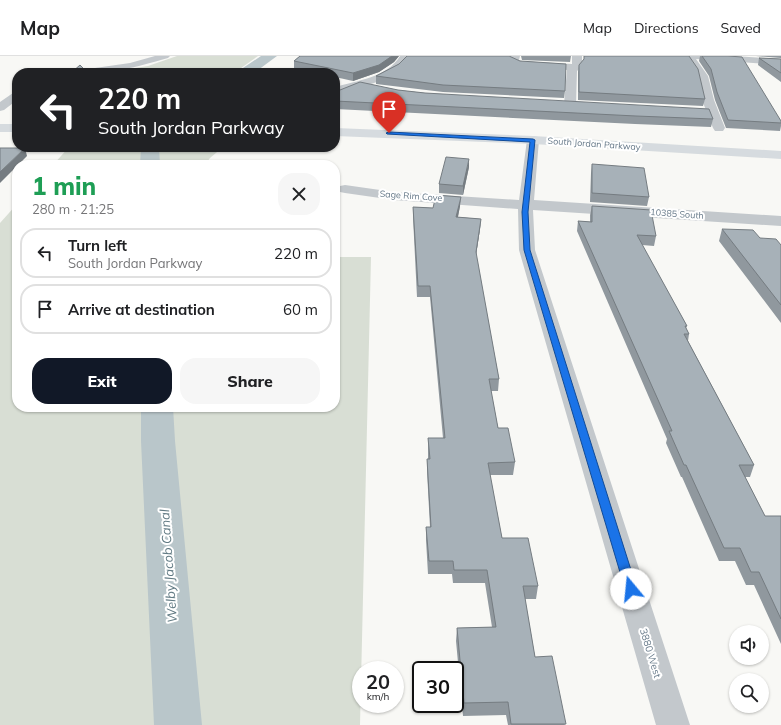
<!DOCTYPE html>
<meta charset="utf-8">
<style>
:root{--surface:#fff;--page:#f6f6f6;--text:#202124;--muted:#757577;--line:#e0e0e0;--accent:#111827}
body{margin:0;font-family:Mulish,sans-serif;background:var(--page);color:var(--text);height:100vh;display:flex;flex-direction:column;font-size:15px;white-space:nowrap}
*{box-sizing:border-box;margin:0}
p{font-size:13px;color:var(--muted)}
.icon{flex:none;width:22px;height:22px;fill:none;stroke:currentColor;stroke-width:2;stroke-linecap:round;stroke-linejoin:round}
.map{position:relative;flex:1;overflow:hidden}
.details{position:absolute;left:12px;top:104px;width:328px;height:252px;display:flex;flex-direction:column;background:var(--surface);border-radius:16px;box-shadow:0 1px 3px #0004}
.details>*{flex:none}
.hud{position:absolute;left:12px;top:12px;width:328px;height:84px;border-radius:16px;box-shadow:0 1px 3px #0004;background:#202124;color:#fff;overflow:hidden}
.controls{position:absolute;left:729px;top:569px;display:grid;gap:8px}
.controls a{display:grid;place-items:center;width:40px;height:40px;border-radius:50%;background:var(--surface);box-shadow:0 1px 3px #0004;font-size:20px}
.speed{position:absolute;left:352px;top:605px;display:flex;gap:8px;font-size:20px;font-weight:700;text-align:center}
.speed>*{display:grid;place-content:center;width:52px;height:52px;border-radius:50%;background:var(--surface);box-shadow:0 1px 3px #0004;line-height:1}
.speed small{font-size:10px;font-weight:400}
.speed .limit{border:2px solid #111;border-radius:6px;background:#fff;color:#111}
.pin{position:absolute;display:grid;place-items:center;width:34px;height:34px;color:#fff;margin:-41px -17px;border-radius:50% 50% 50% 0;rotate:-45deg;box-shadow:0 0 4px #0007}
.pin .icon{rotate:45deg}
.me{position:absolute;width:44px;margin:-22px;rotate:343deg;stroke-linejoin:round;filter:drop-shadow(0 0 3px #0008)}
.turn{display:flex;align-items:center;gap:14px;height:84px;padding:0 20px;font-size:18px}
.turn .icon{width:52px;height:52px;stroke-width:2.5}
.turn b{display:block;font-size:28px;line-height:34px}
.round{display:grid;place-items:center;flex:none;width:42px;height:42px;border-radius:16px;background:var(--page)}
.overview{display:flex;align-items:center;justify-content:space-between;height:68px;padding:0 20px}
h1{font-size:24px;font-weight:800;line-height:30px;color:#1e9e55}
.action{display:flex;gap:8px;margin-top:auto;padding:8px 20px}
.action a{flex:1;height:46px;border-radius:16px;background:var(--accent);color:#fff;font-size:16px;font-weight:800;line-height:46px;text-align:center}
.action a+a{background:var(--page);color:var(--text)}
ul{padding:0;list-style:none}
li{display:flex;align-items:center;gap:12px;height:50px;margin:0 8px 6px;padding:0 12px;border:2px solid var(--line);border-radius:16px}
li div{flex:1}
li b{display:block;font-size:15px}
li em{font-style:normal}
header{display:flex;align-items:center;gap:24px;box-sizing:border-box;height:56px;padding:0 20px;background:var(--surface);border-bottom:1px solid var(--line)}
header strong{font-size:19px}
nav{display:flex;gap:22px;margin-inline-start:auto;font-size:14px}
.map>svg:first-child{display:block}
.green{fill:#d8ded4}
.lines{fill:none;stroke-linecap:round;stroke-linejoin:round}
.canal{fill:#b9c6ca;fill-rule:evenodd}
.street{fill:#c3c8cc;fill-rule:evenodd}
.primary{fill:#d6dbdf;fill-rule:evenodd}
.wall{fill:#90989e}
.shaded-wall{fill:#757c81}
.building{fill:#a7b1b8;stroke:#757c81}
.route{fill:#1a73e8;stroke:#114b97}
.labels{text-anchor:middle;stroke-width:4;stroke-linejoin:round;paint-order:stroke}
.far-street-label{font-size:9px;fill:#657888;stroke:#fff}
.street-label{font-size:10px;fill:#657888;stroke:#fff}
.near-water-label{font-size:13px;font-style:italic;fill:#617a83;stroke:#fff}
</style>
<header>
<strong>Map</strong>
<nav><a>Map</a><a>Directions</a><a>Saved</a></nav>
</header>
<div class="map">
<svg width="781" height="669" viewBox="0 0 781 669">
<rect width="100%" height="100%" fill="#f8f8f5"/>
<path class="green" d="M 177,0 L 258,0 L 234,17 L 105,17 L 148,10 Z
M 69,91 L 223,91 L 210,102 L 205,109 L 53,109 Z
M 17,148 L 17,351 L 335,351 L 335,201 L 371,201 L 360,669 L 0,669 L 0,167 Z"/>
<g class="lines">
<path class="canal" d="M 261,0 L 277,0 L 254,17 L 238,17 L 240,14 Z
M 141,91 L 159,91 L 160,109 L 140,109 Z
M 141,351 L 173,351 L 175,385 L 202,669 L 154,669 L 141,385 Z"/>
<path class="street" d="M 155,0 L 170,0 L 168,2 C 134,12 112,17 76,17 L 81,14 L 130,7 Z
M 400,0 L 410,0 C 396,26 361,31 335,37 L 335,31 C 356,25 388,21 400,0 Z
M 510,0 L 520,0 L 519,4 L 522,5 L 572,8 L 572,0 L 582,0 L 582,10 L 577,15 L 576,48 L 574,50 L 566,50 L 564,48 L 567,14 C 554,13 517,15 509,6 Z
M 684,0 L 734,0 L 781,3 L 781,9 L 696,3 L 708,20 L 714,44 L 725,72 L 723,75 L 715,75 L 713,72 L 702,44 L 698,20 Z
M 17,36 L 17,44 L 4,54 L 0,55 L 0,46 L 13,37 Z
M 533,80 L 537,81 L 539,84 L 534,144 L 781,160 L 781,170 L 533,154 L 535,194 L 690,669 L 656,669 L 519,194 L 518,153 L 394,144 L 345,137 L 340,136 L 338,133 L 340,130 L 345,129 L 394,136 L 519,144 L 527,84 L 529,81 Z"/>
<path class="primary" d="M 0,68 L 17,68 L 17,76 L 0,76 Z
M 335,72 L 533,80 L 781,95 L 781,103 L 533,88 L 335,80 Z"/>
</g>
<path class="wall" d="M 300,0 L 399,0 L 394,6 L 379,16 L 353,25 L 335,21 L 335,17 L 317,17 L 294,12 L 294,5 Z
M 521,0 L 571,0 L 570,6 L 522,4 Z
M 584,0 L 689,0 L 705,43 L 703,50 L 578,44 L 578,16 L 579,9 L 584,4 Z
M 700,0 L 728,0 L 781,65 L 781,70 L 780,75 L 726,72 L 715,44 L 709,20 L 699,5 Z
M 756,0 L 781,0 L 781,2 Z
M 759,2 L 781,3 L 781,26 L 758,9 Z
M 399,8 L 565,35 L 564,42 L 443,36 L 376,28 L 376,20 Z
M 398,34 L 425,37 L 713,63 L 711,71 L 635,68 L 335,53 L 335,36 Z
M 592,108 L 649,141 L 647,150 L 590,146 L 591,117 Z
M 469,111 L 463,139 L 439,137 L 439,128 Z
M 460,150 L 458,161 L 481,163 L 480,173 L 476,199 L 499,323 L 498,335 L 491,335 L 498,372 L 515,406 L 513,419 L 490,419 L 502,482 L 538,530 L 536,543 L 525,543 L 535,601 L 565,669 L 508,669 L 506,659 L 463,660 L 456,585 L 457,572 L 492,571 L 485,527 L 453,527 L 452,518 L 428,518 L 426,484 L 426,471 L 430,471 L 427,415 L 427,403 L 428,403 L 428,382 L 443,382 L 430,241 L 417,241 L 413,161 L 413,151 L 433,152 Z
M 592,150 L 656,180 L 654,190 L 642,189 L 687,270 L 686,272 L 689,278 L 688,285 L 754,409 L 750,421 L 745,421 L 765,460 L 781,460 L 781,588 L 754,529 L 746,529 L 735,505 L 719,505 L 682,421 L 681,421 L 666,387 L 667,383 L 577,175 L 578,165 L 590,166 L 590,159 Z
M 722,173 L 760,182 L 781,189 L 781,267 L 719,185 Z"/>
<path class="shaded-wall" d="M 392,0 L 399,0 L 394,6 L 379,16 L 353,25 L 353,17 Z
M 25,92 L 27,100 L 18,109 L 17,109 L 17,110 L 0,127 L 0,116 Z
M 469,103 L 469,111 L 463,139 L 463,130 Z
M 461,141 L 460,150 L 456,170 L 456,161 Z
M 481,163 L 480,173 L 475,206 L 476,196 Z"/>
<path class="building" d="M 300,0 L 392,0 L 379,9 L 353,17 L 294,5 Z
M 407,0 L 509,0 L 520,5 L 566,8 L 565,35 L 443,29 L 376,20 L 399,8 Z
M 584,0 L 689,0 L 698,13 L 705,43 L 579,36 L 579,9 L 584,3 Z
M 702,0 L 728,0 L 742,1 L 781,65 L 781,67 L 728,64 L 717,36 L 711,13 Z
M 759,2 L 781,3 L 781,17 Z
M 80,9 L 88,17 L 71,17 Z
M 360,26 L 398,34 L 425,37 L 709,53 L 713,63 L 636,60 L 335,45 L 335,36 Z
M 0,92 L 25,92 L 0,116 Z
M 446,101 L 469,103 L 463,130 L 439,128 Z
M 592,108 L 644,112 L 649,141 L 592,137 Z
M 436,139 L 461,141 L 456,161 L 481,163 L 476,196 L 499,323 L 489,323 L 498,372 L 508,372 L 515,406 L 488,407 L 502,482 L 528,482 L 538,530 L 523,530 L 535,601 L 552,600 L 566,668 L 511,668 L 508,646 L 464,647 L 457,572 L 496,571 L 487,514 L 454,514 L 453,505 L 429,505 L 426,471 L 431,471 L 427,403 L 430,403 L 428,382 L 445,382 L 430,230 L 418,230 L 413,151 L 433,152 Z
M 592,150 L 651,154 L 656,180 L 637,179 L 687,270 L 685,270 L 689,278 L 684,278 L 754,409 L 739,409 L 765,460 L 781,460 L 781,563 L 759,516 L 751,516 L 740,492 L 724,492 L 686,409 L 684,409 L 669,375 L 672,375 L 578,165 L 592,166 Z
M 722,173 L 753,174 L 760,182 L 776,183 L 781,189 L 781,249 Z"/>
<path class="route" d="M 389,76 L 533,83 L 535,84 L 528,156 L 530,194 L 637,533 L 636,537 L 631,538 L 627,537 L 625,533 L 524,194 L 522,156 L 530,86 L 387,78 L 386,77 Z"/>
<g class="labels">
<g class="far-street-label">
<text transform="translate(594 88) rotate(4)" y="3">South Jordan Parkway</text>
<text transform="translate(411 140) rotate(4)" y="3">Sage Rim Cove</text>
<text transform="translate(677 158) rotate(4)" y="3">10385 South</text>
</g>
<g class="street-label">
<text transform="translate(651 597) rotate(73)" y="4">3880 West</text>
</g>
<g class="near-water-label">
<text transform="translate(168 510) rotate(-94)" y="5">Welby Jacob Canal</text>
</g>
</g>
</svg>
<div class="controls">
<a><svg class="icon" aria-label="sound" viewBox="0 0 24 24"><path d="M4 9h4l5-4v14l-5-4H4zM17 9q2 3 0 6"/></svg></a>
<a><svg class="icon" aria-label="search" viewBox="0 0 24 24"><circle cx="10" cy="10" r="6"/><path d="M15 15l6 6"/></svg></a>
</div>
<div class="speed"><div>20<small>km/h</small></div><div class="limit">30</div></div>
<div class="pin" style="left:389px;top:77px;background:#d93025"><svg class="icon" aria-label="arrive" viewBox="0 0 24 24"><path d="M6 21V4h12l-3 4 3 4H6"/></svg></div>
<svg class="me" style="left:631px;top:533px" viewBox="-20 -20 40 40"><circle r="19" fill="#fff"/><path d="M0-13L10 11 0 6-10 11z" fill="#1a73e8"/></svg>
<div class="hud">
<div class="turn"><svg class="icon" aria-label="left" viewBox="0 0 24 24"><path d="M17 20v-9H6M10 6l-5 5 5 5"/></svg><div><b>220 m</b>South Jordan Parkway</div></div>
</div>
<section class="details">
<div class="overview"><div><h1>1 min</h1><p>280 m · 21:25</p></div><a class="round"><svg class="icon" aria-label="close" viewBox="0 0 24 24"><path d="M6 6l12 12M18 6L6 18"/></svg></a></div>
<ul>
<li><svg class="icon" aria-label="left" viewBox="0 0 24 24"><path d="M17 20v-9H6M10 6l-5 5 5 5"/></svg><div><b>Turn left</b><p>South Jordan Parkway</p></div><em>220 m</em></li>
<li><svg class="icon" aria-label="arrive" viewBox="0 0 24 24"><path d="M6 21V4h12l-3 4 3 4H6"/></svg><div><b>Arrive at destination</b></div><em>60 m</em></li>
</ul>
<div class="action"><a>Exit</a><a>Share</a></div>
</section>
</div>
